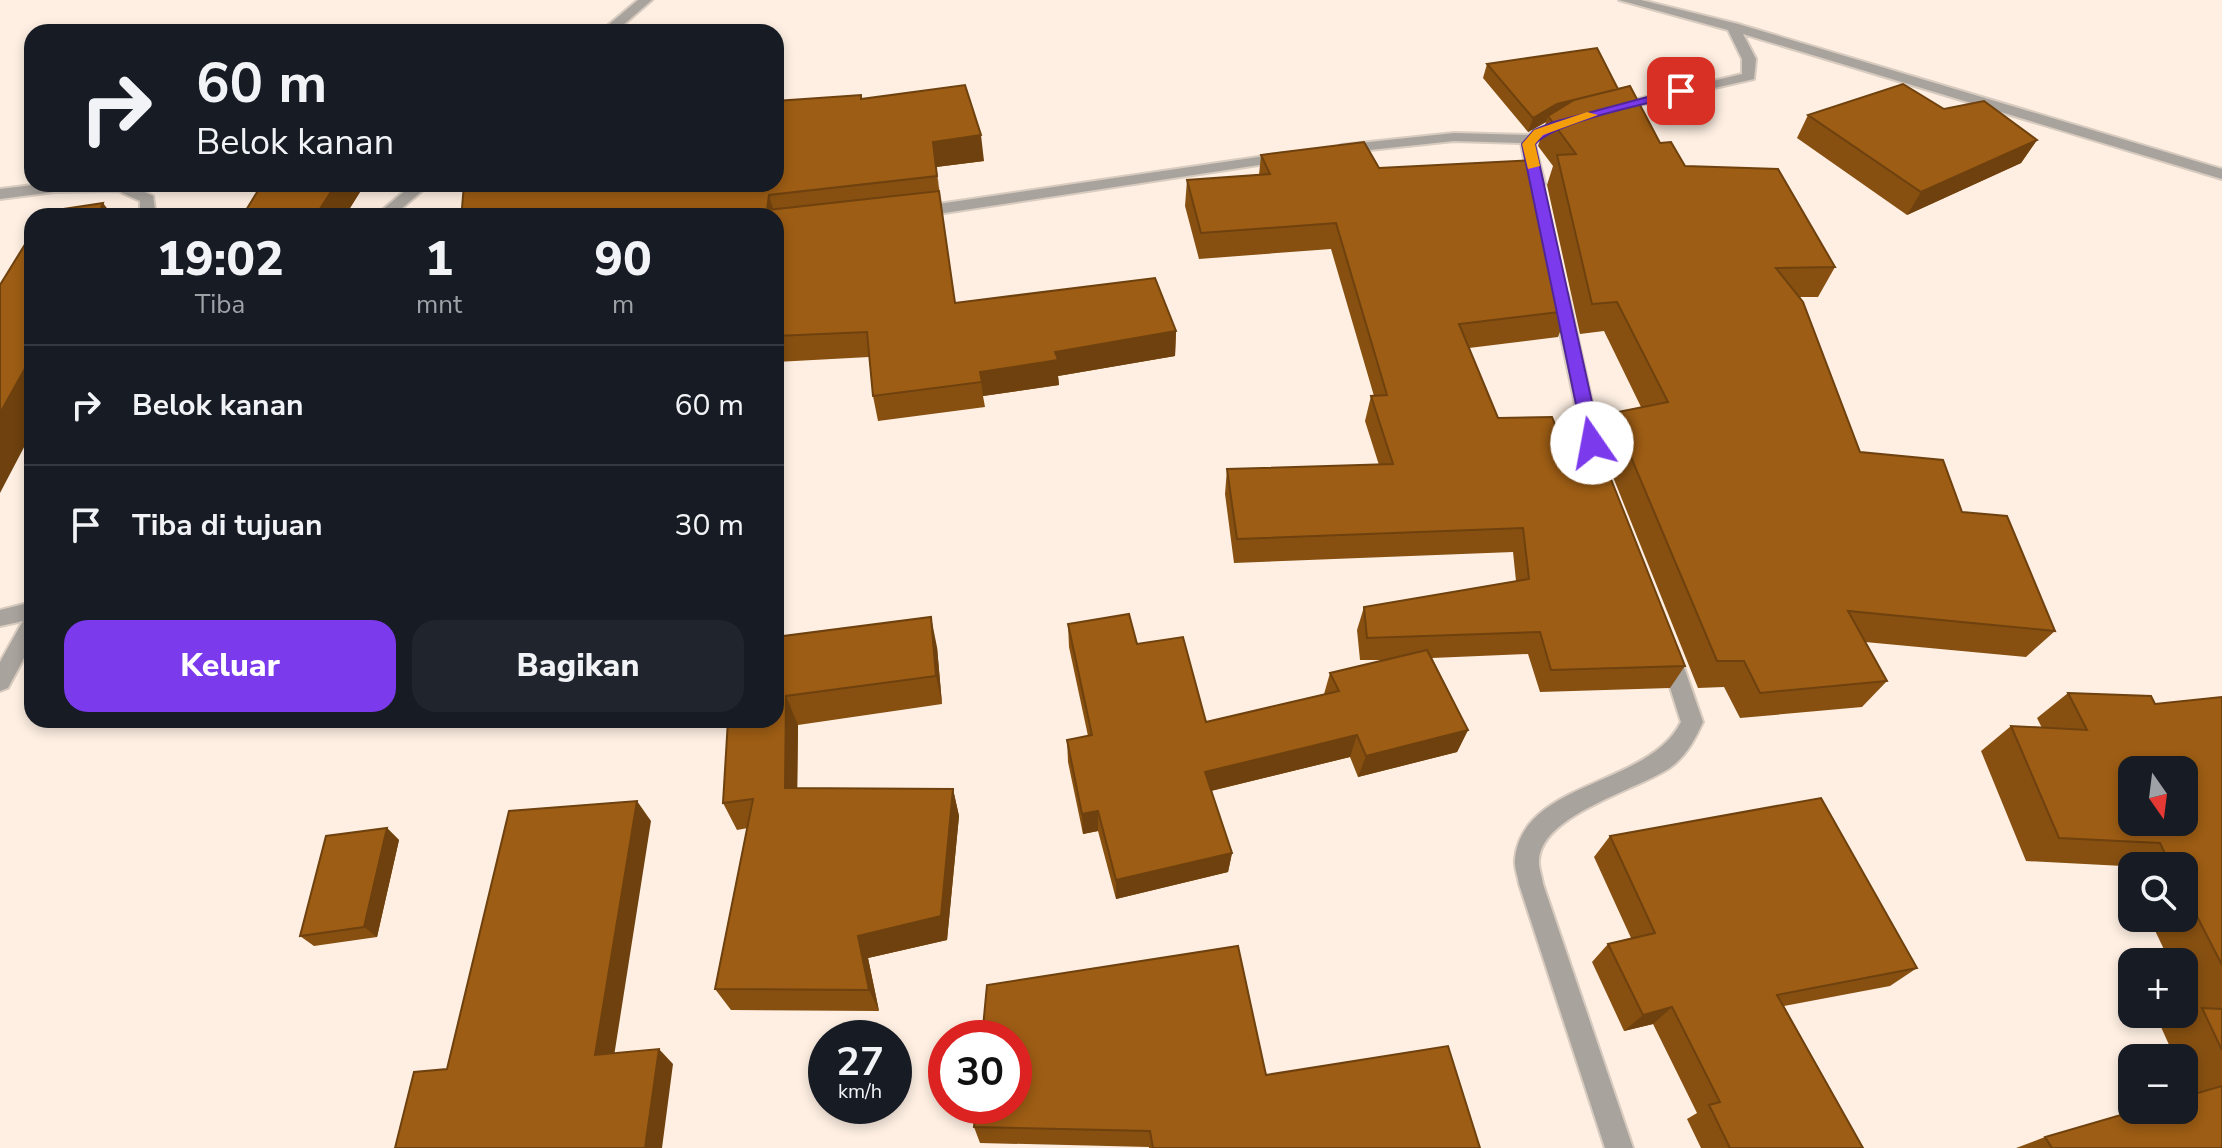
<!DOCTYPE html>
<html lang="id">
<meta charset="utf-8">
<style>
:root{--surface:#171b24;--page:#20242c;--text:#f1f3f6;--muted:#9ea1a6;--line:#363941;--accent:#7c3aed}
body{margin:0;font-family:"Nunito Sans",sans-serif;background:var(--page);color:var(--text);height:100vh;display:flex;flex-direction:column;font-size:30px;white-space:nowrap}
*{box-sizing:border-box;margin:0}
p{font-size:26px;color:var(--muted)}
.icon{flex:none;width:44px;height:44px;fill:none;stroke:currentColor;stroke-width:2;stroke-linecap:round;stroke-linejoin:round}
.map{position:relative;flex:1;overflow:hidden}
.side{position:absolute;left:24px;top:208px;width:760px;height:520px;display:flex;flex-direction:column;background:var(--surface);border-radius:24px;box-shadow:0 4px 12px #0003}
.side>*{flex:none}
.top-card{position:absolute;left:24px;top:24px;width:760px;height:168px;border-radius:24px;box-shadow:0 4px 12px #0003;background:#171b24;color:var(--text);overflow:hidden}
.needle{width:52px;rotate:166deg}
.controls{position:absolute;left:2118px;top:756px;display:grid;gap:16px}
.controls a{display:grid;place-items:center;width:80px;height:80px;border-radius:16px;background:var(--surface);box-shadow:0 4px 12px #0003;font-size:40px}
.speed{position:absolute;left:808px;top:1020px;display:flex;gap:16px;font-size:40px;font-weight:700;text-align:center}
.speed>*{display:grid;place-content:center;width:104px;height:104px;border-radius:50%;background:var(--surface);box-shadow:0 4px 12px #0003;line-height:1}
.speed small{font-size:20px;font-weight:400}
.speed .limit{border:12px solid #d22;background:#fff;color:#111}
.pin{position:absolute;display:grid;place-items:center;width:68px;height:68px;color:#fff;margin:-34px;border-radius:16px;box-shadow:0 4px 12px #0006}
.me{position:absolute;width:88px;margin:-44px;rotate:348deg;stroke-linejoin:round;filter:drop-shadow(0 0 6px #0008)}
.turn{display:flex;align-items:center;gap:28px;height:168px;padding:0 40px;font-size:36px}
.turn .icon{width:104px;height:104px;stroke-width:2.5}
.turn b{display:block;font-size:56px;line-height:68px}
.eta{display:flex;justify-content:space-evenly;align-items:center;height:136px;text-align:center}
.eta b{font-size:48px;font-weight:800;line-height:56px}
.action{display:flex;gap:16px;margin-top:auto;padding:16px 40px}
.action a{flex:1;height:92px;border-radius:24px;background:var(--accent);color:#fff;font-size:32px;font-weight:800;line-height:92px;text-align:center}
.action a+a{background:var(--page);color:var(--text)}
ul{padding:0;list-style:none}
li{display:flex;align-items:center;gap:24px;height:120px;padding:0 40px;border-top:2px solid var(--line)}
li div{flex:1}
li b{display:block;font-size:30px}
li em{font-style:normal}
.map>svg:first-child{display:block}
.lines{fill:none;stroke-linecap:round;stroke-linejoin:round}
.minor-casing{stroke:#d8cbbf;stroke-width:4}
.minor{fill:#a9a39d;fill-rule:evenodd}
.wall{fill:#875011}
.shaded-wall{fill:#6e410e}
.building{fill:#9d5d14;stroke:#6e410e;stroke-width:2;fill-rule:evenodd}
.route{fill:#7c3aed;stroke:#51269a;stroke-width:2}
.slow{fill:#f59e0b}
</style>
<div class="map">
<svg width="2222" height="1148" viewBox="0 0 2222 1148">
<rect width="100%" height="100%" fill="#feefe2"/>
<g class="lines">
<defs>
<path id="minor" d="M 638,0 L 652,0 L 615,32 L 600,32 Z
M 1619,0 L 1641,0 L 1738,24 L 2222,169 L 2222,179 L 1743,34 L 1756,59 L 1754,79 L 1609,112 L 1609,106 L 1742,74 L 1742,59 L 1728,30 Z
M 1568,118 L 1573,119 L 1573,125 L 1543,136 L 1535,145 L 1545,184 L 1537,189 L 1529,184 L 1521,143 L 1454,141 L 1341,153 L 1334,149 L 1341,145 L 1454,133 L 1529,135 L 1533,130 Z
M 1286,153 L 1291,154 L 1291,160 L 918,217 L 910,212 L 918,207 Z
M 41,184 L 128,184 L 153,196 L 156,216 L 140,216 L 140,201 L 118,191 L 54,192 L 0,199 L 0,189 Z
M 413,184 L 430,184 L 393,216 L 375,216 Z
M 1560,289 L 1568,294 L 1602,447 L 1593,454 L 1584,447 L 1552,294 Z
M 32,602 L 32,643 L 8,688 L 0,691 L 0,662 L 23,621 L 0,626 L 0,610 Z
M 1669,644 L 1676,647 L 1679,653 L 1703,722 C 1695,739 1687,755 1671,767 C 1638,790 1542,814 1539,860 C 1538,867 1542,876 1543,884 L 1633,1148 L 1605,1148 L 1519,884 C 1518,876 1514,867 1515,859 C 1523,780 1649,787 1681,722 L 1659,653 L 1662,647 Z"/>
</defs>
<use href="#minor" class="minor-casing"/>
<use href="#minor" class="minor"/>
</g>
<path class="wall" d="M 1487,64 L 1618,89 L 1660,143 L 1685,166 L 1835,267 L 1818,297 L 1800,297 L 1860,452 L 1962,512 L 2055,631 L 2026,657 L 1865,642 L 1887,681 L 1862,707 L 1740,718 L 1724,687 L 1698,688 L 1611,472 L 1604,441 L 1618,412 L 1641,407 L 1604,331 L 1580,334 L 1547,185 L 1553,166 L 1538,146 L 1546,122 L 1528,132 L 1483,78 Z
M 861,99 L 984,161 L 936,167 L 955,303 L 1176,331 L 1175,356 L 1058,376 L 1059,385 L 983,396 L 985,407 L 878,421 L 873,396 L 869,357 L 776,362 L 776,216 L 459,216 Z
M 1944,109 L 2037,140 L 2021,163 L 1907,215 L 1797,138 L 1808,115 Z
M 1261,155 L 1379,168 L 1568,311 L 1558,337 L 1469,348 L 1498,418 L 1556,427 L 1599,449 L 1685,666 L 1670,688 L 1540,692 L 1528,654 L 1432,658 L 1468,730 L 1457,752 L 1358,777 L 1350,757 L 1211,791 L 1232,853 L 1228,872 L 1116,899 L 1098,831 L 1083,834 L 1068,762 L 1067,740 L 1088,736 L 1069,647 L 1068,624 L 1137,644 L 1206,722 L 1324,694 L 1330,673 L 1385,660 L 1360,660 L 1357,630 L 1364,607 L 1516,581 L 1513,552 L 1234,563 L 1225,494 L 1227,469 L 1379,465 L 1365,421 L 1371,396 L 1374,396 L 1331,249 L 1199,259 L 1185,206 L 1187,180 L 1259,175 Z
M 365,184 L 345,216 L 243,215 Z
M 776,637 L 937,647 L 942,704 L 798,725 L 797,788 L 953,789 L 959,816 L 947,940 L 868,958 L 879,1011 L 731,1010 L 715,989 L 748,828 L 737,830 L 723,803 Z
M 2068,693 L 2155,704 L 2222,697 L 2222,1148 L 2016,1148 L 2045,1137 L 2192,1095 L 2184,1077 L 2184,1058 L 2175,1058 L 2161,1027 L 2194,1012 L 2184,990 L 2184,962 L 2170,962 L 2149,918 L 2184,918 L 2184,866 L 2132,866 L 2132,884 L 2123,866 L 2026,861 L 1981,751 L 2011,726 L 2042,728 L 2037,718 Z
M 387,828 L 399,840 L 377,937 L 314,946 L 300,936 Z
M 1610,836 L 1917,968 L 1890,986 L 1784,1006 L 1863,1148 L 1701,1148 L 1687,1119 L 1697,1113 L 1653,1024 L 1624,1031 L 1592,962 L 1608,944 L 1631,938 L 1594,857 Z
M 1266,1075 L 1480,1148 L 1149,1148 L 1149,1147 L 980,1143 L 974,1127 Z"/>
<path class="shaded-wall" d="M 1618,89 L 1548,116 L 1546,122 L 1528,132 L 1533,118 L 1557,104 Z
M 981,135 L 984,161 L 936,167 L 941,201 L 933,142 Z
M 2037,140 L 2021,163 L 1907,215 L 1921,192 Z
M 336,184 L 365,184 L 345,216 L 317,216 L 316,215 Z
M 769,195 L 775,216 L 767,210 Z
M 103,203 L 113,216 L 98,216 Z
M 1176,331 L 1175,356 L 1058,376 L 1059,385 L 983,396 L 980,372 L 1055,352 Z
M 32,356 L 32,432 L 0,493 L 0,413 Z
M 931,617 L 937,647 L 942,704 L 936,676 Z
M 786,696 L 798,725 L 797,815 L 785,788 Z
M 1468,730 L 1457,752 L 1358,777 L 1366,756 Z
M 1357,735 L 1350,757 L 1202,793 L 1205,772 Z
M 953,789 L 959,816 L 947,940 L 868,958 L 879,1011 L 869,990 L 858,936 Z
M 637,801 L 651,821 L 612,1069 L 595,1055 Z
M 1098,811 L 1098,831 L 1083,834 L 1082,814 Z
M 387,828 L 399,840 L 377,937 L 364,927 Z
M 1232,853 L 1228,872 L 1116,899 L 1116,880 Z
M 1672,1007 L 1653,1024 L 1624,1031 L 1643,1015 Z
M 659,1049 L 673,1064 L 662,1148 L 645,1148 Z"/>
<path class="building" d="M 1597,48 L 1618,89 L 1557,104 L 1533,118 L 1487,64 Z
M 1903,84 L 1944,109 L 1984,101 L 2037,140 L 1921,192 L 1808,115 Z
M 965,85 L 981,135 L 933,142 L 937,176 L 769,195 L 767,210 L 939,191 L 955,303 L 1155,278 L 1176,331 L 1055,352 L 1058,360 L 980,372 L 982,382 L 873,396 L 867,332 L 776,336 L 776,216 L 459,216 L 462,208 L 464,184 L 776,184 L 776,101 L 861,95 L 861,99 Z
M 1630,86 L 1660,143 L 1671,142 L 1685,166 L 1778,169 L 1835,267 L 1776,268 L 1803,302 L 1860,452 L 1943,460 L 1962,512 L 2007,516 L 2055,631 L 1848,611 L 1887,681 L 1760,693 L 1744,661 L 1717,661 L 1625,443 L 1618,412 L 1668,402 L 1617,302 L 1592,304 L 1557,155 L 1576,154 L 1548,116 L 1574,100 Z
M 1364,142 L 1379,168 L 1535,160 L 1568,311 L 1459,324 L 1498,418 L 1552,417 L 1556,427 L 1592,420 L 1599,449 L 1685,666 L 1551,670 L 1540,632 L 1367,638 L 1364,607 L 1529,579 L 1523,528 L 1237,539 L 1227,469 L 1393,464 L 1371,396 L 1387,395 L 1336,223 L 1201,233 L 1187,180 L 1270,174 L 1261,155 Z
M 262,184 L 336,184 L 316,215 L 243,215 Z
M 103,203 L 98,216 L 42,216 L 44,212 Z
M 32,233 L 32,356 L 0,413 L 0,285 Z
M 1129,614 L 1137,644 L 1183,637 L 1206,722 L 1339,691 L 1330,673 L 1427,650 L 1468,730 L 1366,756 L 1357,735 L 1205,772 L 1232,853 L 1116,880 L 1098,811 L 1082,814 L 1067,740 L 1092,735 L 1068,624 Z
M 931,617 L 936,676 L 786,696 L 785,788 L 953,789 L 941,916 L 858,936 L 869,990 L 715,989 L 753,799 L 723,803 L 728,720 L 776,720 L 776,637 Z
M 2068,693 L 2151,696 L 2155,704 L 2222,697 L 2222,965 L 2184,891 L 2184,866 L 2171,866 L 2160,843 L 2059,838 L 2011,726 L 2087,730 ZM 2132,770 L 2184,770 L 2184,822 L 2132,822 Z
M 1821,798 L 1917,968 L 1777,995 L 1863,1148 L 1730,1148 L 1709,1105 L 1720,1102 L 1672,1007 L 1643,1015 L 1608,944 L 1655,933 L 1610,836 Z
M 637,801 L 595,1055 L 659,1049 L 645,1148 L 395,1148 L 414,1072 L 447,1069 L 509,811 Z
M 387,828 L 364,927 L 300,936 L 326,836 Z
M 1238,946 L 1266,1075 L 1448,1046 L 1480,1148 L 1153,1148 L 1150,1131 L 974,1127 L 976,1106 L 1014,1106 L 1014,1038 L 982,1038 L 987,985 Z
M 2202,1008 L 2222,1009 L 2222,1050 Z
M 2222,1086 L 2222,1148 L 2052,1148 L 2045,1137 L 2138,1110 L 2184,1110 L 2184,1097 Z"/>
<path class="route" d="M 1681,88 L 1687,91 L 1686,94 C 1651,103 1556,121 1535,144 L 1601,443 L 1592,449 L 1584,443 L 1522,144 L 1534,130 L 1554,122 Z"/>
<path class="slow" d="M 1587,112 L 1598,115 L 1543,135 L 1535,144 L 1540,166 L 1528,169 L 1522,144 L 1534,130 Z"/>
</svg>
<div class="controls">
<a><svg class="needle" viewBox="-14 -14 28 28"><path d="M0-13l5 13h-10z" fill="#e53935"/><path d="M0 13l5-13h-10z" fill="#9ea1a6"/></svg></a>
<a><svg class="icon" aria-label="search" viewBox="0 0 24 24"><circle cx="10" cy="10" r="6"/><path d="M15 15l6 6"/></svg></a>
<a>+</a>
<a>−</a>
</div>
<div class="speed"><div>27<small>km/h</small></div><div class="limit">30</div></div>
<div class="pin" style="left:1681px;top:91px;background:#d93025"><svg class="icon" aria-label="arrive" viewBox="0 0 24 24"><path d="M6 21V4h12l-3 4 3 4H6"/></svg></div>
<svg class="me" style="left:1592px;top:443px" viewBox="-20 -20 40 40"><circle r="19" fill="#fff"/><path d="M0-13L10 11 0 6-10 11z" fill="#7c3aed"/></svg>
<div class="top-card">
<div class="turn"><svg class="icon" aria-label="right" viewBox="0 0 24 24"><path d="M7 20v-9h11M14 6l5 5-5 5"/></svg><div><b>60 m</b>Belok kanan</div></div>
</div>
<section class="side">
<div class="eta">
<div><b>19:02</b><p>Tiba</p></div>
<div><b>1</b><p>mnt</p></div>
<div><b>90</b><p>m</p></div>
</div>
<ul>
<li><svg class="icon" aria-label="right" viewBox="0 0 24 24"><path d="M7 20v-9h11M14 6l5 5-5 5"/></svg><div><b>Belok kanan</b></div><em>60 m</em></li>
<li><svg class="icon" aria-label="arrive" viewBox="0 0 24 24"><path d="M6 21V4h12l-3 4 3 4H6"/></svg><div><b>Tiba di tujuan</b></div><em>30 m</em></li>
</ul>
<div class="action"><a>Keluar</a><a>Bagikan</a></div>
</section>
</div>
